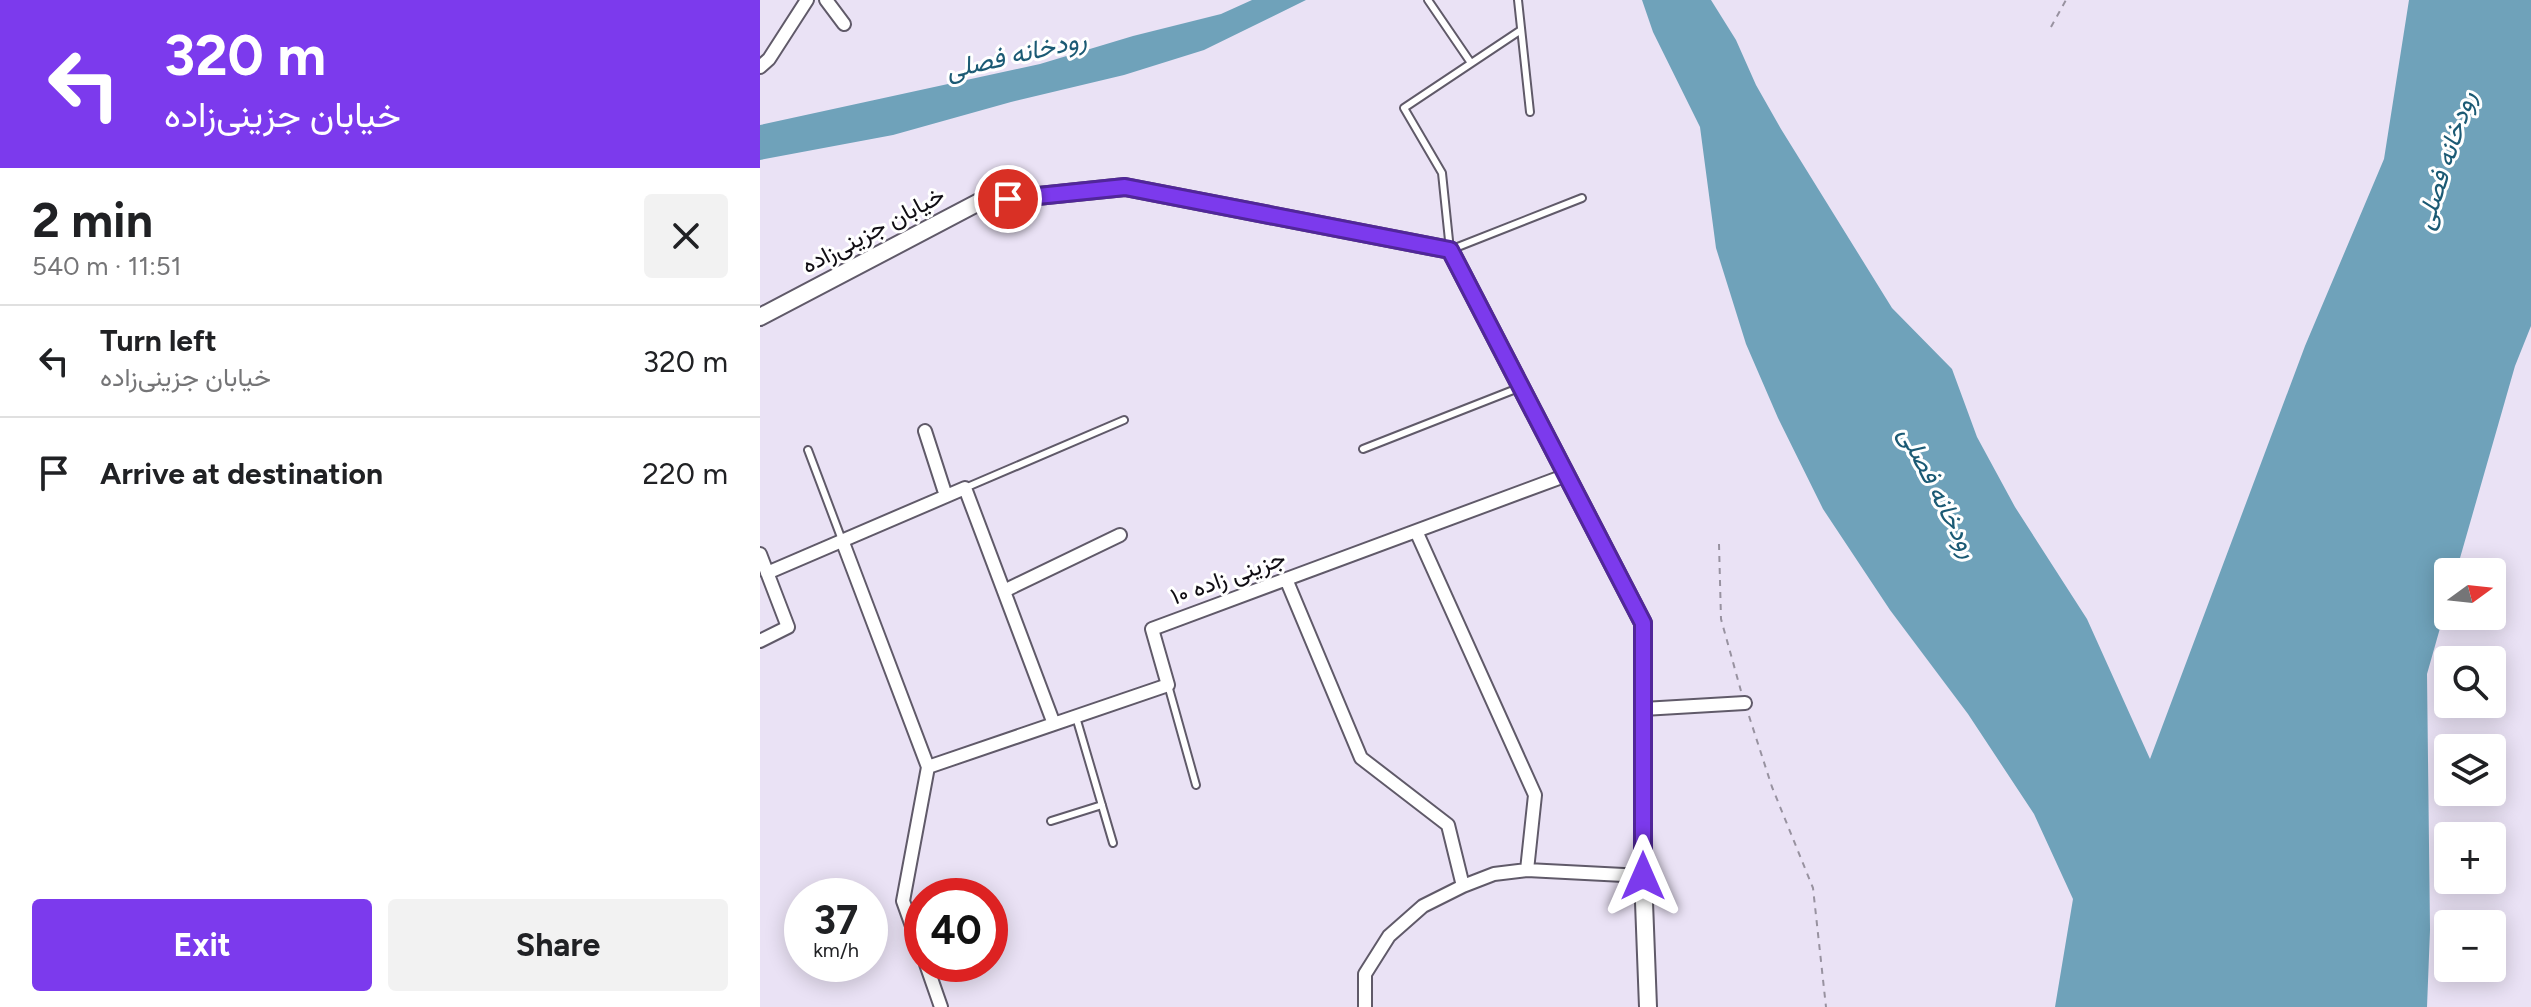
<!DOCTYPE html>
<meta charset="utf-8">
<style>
:root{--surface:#fff;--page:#f2f2f2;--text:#202124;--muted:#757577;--line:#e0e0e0;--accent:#7c3aed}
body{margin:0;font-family:Figtree,Vazirmatn,sans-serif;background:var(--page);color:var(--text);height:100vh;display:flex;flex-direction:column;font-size:30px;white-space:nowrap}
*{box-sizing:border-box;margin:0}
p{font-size:26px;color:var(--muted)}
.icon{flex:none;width:44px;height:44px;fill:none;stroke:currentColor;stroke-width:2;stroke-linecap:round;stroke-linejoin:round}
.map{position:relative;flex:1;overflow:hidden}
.panel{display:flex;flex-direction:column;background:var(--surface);width:760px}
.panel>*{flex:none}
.banner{background:#7c3aed;color:#fff;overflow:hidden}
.needle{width:52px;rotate:75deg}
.buttons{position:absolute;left:1674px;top:558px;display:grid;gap:16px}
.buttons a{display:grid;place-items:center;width:72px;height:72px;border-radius:8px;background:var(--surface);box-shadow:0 4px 20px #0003;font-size:40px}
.speed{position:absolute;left:24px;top:878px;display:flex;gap:16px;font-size:40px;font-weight:700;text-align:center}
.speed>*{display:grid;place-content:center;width:104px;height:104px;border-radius:50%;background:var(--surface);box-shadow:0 4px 20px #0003;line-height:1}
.speed small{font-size:20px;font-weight:400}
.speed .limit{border:12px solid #d22;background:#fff;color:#111}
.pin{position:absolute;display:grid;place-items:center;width:68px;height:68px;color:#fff;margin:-34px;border:4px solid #fff;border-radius:50%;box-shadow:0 2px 8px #0007}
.me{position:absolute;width:88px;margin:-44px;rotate:0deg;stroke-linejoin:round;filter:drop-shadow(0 0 6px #0008)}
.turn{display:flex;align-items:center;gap:28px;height:168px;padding:0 32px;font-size:36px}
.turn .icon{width:104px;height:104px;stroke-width:2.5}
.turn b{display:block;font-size:56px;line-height:68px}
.round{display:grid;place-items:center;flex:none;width:84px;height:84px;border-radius:8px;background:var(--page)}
.head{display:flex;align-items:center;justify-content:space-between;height:136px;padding:0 32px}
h1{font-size:48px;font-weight:700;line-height:60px}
.cta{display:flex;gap:16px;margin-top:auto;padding:16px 32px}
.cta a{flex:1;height:92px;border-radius:8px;background:var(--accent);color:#fff;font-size:32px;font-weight:700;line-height:92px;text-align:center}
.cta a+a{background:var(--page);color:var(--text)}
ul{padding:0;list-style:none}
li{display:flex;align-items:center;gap:24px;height:112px;padding:0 32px;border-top:2px solid var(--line)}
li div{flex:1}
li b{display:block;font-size:30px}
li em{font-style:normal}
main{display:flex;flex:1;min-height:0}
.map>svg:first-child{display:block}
.water{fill:#6fa2ba}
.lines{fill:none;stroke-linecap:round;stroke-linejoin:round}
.service-casing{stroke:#605a69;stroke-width:10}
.minor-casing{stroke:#605a69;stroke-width:16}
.tertiary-casing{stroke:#605a69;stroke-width:20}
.path{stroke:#9892a0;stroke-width:2;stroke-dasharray:6 6;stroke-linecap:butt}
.service{stroke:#fff;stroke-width:6}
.minor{stroke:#fff;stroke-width:12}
.tertiary{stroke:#fff;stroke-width:16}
.route-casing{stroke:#51269a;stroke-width:20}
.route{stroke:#7c3aed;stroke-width:14}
.labels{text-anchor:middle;stroke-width:6;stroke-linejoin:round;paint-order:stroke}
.street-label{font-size:24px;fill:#100d13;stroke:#fff}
.water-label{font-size:26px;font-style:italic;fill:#1b5a74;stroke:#fff}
</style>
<main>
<section class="panel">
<div class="banner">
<div class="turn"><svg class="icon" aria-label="left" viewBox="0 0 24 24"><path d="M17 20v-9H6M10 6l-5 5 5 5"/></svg><div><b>320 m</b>خیابان جزینی‌زاده</div></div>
</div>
<div class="head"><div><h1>2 min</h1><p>540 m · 11:51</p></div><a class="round"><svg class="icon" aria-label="close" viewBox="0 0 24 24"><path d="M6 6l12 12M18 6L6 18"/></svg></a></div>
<ul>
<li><svg class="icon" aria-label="left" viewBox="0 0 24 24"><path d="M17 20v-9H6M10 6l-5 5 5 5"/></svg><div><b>Turn left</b><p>خیابان جزینی‌زاده</p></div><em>320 m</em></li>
<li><svg class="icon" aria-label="arrive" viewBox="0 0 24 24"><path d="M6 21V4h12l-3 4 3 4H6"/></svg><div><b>Arrive at destination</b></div><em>220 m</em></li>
</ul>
<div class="cta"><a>Exit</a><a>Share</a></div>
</section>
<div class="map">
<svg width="1771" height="1007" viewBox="0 0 1771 1007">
<rect width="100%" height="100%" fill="#eae2f5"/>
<path class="water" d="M 492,0 L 546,0 L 444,50 L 364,75 L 251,102 L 133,135 L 0,160 L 0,125 L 280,64 L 373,36 L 461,14 Z
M 882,0 L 951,0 L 976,40 L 996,85 L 1021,129 L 1132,308 L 1192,369 L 1217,437 L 1255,507 L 1327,619 L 1390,759 L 1545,346 L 1624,159 L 1649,0 L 1771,0 L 1771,326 L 1755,366 L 1696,572 L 1688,572 L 1688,600 L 1667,674 L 1670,930 L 1667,1007 L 1295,1007 L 1313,899 L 1274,814 L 1208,714 L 1130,610 L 1063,509 L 1018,418 L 986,344 L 956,248 L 940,127 L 893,32 Z"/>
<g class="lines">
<defs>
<path id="service" d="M 668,0 L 711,63
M 758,0 L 770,112
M 761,30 L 644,108 L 682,173 L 690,250 L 822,198
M 603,449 L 761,387
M 48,450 L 82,540
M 205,488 L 364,420
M 408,685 L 436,785
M 316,717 L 353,843
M 291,821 L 342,805"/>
<path id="minor" d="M 66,0 L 84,24
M 0,67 L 9,59 L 47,0
M 165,431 L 186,496
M 656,531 L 775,795 L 767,870
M 82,540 L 168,767 L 143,901 L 162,954
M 0,554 L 28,627 L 0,641
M 7,573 L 205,488 L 294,724
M 526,579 L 601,758 L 688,825 L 703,886
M 244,591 L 360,535
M 883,709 L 985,703
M 168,767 L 408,685 L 392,629 L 807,475
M 166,964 L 181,1007
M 605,1007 L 605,974 L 629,936 L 663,906 L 703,886 L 734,874 L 767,870 L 883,876"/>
<path id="tertiary" d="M 0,317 L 219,202 L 365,187 L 690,250 L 883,623 L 883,876 L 888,1007"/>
</defs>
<use href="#service" class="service-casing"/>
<use href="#minor" class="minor-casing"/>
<use href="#tertiary" class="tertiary-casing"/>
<path class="path" d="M 1291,27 L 1306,0
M 959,544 L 961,619 L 981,691
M 989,716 L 1012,787 L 1053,888 L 1066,1007"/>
<use href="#service" class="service"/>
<use href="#minor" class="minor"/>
<use href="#tertiary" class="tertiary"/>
</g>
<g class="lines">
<defs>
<path id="route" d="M 248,199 L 365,187 L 690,250 L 883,623 L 883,876"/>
</defs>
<use href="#route" class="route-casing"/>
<use href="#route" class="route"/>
</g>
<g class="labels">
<g class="street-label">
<text transform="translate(113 230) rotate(-28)" y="8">خیابان جزینی‌زاده</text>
<text transform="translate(468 577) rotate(-20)" y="8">جزینی زاده ۱۰</text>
</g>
<g class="water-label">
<text transform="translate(256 54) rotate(-13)" y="9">رودخانه فصلی</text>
<text transform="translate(1685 160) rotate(-72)" y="9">رودخانه فصلی</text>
<text transform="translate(1179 492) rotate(63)" y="9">رودخانه فصلی</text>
</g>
</g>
</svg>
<div class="buttons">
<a><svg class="needle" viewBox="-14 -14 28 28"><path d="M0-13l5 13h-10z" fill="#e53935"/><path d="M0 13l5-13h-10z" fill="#757577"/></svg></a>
<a><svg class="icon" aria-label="search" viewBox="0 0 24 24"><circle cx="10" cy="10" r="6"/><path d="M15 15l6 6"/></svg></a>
<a><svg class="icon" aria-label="layers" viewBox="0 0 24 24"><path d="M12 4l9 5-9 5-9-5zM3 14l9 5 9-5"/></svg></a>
<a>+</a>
<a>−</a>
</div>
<div class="speed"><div>37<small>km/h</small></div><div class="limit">40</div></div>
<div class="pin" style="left:248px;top:199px;background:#d93025"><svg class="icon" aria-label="arrive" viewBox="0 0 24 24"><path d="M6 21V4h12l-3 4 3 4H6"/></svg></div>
<svg class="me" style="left:883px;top:876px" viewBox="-20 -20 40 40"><path d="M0-17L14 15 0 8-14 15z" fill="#7c3aed" stroke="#fff" stroke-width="4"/></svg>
</div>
</main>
